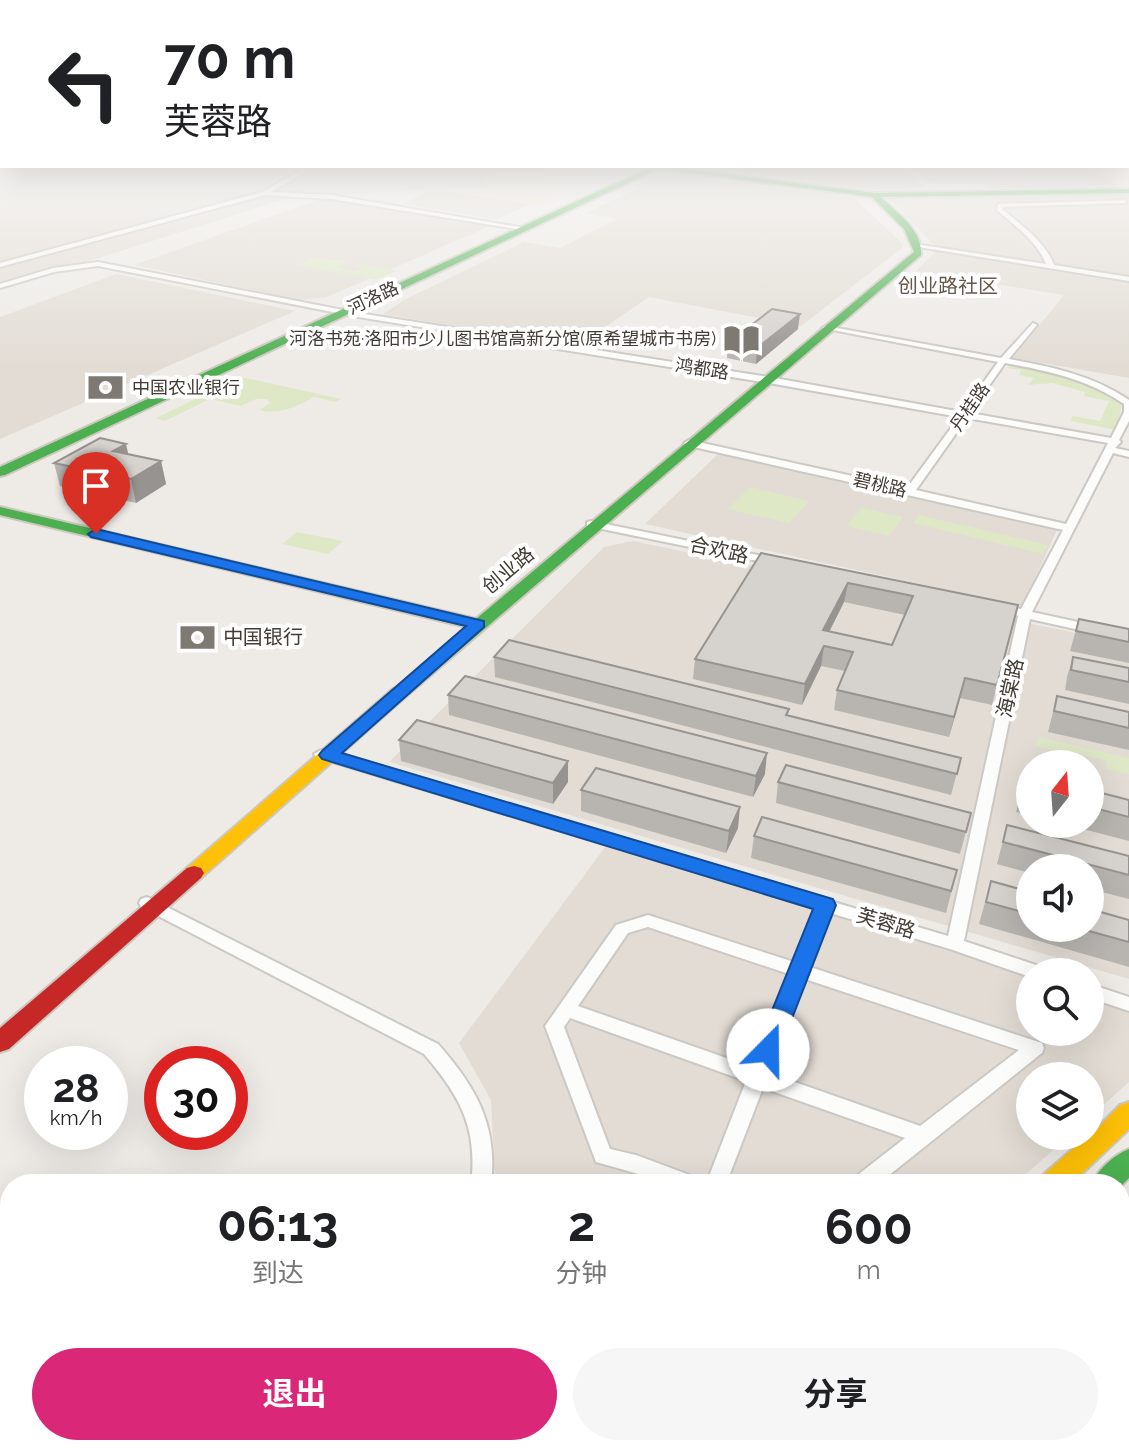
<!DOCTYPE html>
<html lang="zh">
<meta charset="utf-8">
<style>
:root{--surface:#fff;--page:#f6f6f6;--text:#202124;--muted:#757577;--accent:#db2777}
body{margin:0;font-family:Raleway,"Noto Sans SC",sans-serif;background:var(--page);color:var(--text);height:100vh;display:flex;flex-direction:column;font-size:30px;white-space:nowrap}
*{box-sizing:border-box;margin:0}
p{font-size:26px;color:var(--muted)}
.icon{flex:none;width:44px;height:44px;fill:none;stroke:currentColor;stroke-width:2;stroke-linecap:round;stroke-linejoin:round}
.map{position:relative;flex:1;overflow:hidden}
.details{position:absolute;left:0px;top:1174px;width:1130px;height:282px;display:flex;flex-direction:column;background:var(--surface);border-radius:32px 32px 0 0;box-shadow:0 8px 32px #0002}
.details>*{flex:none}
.banner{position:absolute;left:0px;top:0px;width:1130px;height:168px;box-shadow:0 8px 32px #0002;background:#fff;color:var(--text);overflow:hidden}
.needle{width:52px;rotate:17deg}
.controls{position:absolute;left:1016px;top:750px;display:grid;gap:16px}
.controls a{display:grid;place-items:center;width:88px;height:88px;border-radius:50%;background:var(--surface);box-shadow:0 8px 32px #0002;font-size:40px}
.speed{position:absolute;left:24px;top:1046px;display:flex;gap:16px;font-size:40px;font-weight:700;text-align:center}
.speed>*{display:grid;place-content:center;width:104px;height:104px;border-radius:50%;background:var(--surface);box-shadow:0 8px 32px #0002;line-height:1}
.speed small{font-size:20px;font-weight:400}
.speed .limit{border:12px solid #d22;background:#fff;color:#111}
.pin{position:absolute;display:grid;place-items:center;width:68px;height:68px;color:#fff;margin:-82px -34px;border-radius:50% 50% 50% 0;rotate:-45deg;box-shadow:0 0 8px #0007}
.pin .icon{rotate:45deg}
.me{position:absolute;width:88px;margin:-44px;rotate:22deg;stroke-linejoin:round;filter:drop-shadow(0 0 6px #0008)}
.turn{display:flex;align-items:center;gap:28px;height:168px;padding:0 32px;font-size:36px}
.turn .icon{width:104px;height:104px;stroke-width:2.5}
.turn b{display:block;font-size:56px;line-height:68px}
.eta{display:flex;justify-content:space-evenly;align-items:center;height:136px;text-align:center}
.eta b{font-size:48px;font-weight:700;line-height:56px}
.cta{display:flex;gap:16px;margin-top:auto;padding:16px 32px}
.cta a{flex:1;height:92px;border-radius:48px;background:var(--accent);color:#fff;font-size:32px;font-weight:700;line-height:92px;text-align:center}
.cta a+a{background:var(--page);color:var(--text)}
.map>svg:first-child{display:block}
.residential{fill:#e2dcd4;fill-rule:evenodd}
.commercial{fill:#f1e6da}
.industrial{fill:#dedad5}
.green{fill:#dee8c7}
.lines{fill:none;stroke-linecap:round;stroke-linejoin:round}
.street-casing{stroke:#ccc9c5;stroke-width:4}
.fast-casing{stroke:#cdc8be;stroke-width:4}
.slow-casing{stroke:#cdc8be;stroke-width:4}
.jam-casing{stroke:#cdc8be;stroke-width:4}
.street{fill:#fcfcfb;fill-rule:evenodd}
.fast{fill:#4caf50;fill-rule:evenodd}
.slow{fill:#ffc107;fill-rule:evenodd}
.jam{fill:#c62828;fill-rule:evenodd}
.wall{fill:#b8b5b1;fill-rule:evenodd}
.shaded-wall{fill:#969390}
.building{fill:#d6d2ce;stroke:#969390;stroke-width:2;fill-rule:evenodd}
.route{fill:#1a73e8;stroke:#114b97;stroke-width:2}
.labels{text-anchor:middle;stroke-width:8;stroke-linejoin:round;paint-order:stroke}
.far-street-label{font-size:18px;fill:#433c34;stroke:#fff}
.far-poi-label{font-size:18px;fill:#433c34;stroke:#fff;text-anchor:end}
.far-quarter-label{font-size:20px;fill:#66594c;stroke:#fff}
.street-label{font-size:20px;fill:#433c34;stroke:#fff}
.poi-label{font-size:20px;fill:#433c34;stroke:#fff;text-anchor:start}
</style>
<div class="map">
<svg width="1129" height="1455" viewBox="0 0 1129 1455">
<rect width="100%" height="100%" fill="#eeebe7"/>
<path class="residential" d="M 0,163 L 2,166 L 551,166 L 530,172 L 481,176 L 488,187 L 439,190 L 531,204 L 497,219 L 401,204 L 435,189 L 292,197 L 0,289 Z
M 699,166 L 900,166 L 926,188 L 875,190 Z
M 668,174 L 853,197 L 902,243 L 902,248 L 801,326 L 649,297 L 576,347 L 383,314 L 406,299 L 524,242 L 560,248 L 617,219 L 586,213 Z
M 1129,195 L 1129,378 L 1013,358 L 1064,295 L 916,271 L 938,249 L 888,198 Z
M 323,198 L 490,226 L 327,297 L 298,300 L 134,265 Z
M 116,274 L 295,311 L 0,439 L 0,317 Z
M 718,454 L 1057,530 L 1022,606 L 645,524 Z
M 633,541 L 1129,644 L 1129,979 L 389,762 L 604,547 ZM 1030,764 L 1090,764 L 1090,824 L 1030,824 ZM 1030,868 L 1090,868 L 1090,928 L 1030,928 Z
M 606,846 L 951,949 L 1030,977 L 1030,1032 L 1090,1032 L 1090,998 L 1129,1012 L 1129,1082 L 1090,1117 L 1090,1076 L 1030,1076 L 1030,1136 L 1069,1136 L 1015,1184 L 495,1184 L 491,1100 L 459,1043 Z
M 133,1446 L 457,1446 L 463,1455 L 121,1455 Z
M 516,1446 L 722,1446 L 712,1455 L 522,1455 Z"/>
<path class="commercial" d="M 519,173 L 588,184 L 539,205 L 434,190 L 487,187 L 481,176 Z"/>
<path class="industrial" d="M 908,166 L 1084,166 L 1118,185 L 991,188 L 979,180 L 927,181 Z"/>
<path class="green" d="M 313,258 L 348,261 L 336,267 L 356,271 L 363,268 L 356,266 L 361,264 L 396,271 L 376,280 L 297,265 Z
M 1011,363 C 1057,372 1082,380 1122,405 L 1116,430 L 1070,421 L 1073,416 L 1100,421 L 1109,401 L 1084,396 L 1085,392 L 1052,383 L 1028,385 L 1034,378 L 1019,375 L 1021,370 L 1007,368 Z
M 241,377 L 341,399 L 336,402 L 314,397 C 297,407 279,415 259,410 L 270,403 L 267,399 L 256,399 L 241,406 L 210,399 L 165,421 L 156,418 Z
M 750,487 L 809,501 L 789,523 L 728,509 Z
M 862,508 L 903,517 L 889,536 L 846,526 Z
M 919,515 L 1048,545 L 1043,554 L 913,523 Z
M 297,532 L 343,541 L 328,554 L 282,544 Z
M 1038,737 L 1129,758 L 1129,774 L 1106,769 L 1107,761 L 1075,753 L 1072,764 L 1052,759 L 1054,750 L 1036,746 Z"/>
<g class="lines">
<defs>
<path id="street" d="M 309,166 L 316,166 L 271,192 L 331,195 L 525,228 L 522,230 L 331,199 L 265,195 L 0,267 L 0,263 L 262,192 Z
M 1124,200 L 1126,203 L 1003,207 L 1002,209 C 1022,226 1044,240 1054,265 L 1129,277 L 1129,281 L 912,246 L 915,244 L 1046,264 C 1037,241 1015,226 997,210 L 998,204 Z
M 98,262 L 358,313 L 769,377 L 962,412 L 998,362 L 822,328 L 826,326 L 1001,358 L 1033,323 L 1037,325 L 1009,359 C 1052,367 1092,375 1129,400 L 1129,421 L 1119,440 L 1121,442 L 1115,448 L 1129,451 L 1129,457 L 1113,453 L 1032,612 L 1129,633 L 1129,641 L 1030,619 L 964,941 L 1042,967 L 1045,972 L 1030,972 L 1030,977 L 950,949 L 830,913 L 810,967 L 1042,1043 L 1044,1048 L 1042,1053 L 878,1184 L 852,1184 L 855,1177 L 905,1138 L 763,1088 L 726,1184 L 706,1184 L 746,1081 L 570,1018 L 564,1027 L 610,1149 L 636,1155 L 695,1177 L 698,1184 L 664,1184 L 635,1173 L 596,1162 L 545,1026 L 616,925 L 648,915 L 794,962 L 815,908 L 316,757 L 314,754 L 321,750 L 326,751 L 948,936 L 1018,616 L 1010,612 L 1016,608 L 1021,609 L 1063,530 L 689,446 L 684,443 L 689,440 L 907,488 L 959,417 L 769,383 L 358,317 L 98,266 L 54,272 L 0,288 L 0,284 L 53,268 ZM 1005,363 C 1048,371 1087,379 1124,404 L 1124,412 L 1111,438 L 970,413 ZM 967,418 L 1108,443 L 1066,524 L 916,490 ZM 648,927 L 789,974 L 752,1067 L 578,1006 L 628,933 ZM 805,979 L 1019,1050 L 920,1126 L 769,1073 Z
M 591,521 L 777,559 L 783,562 L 777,565 L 587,526 L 587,522 Z
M 147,897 L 438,1044 C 476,1087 498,1125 491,1184 L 471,1184 C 478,1128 460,1096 424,1054 L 141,907 L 139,903 L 141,899 Z
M 1090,984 L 1129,997 L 1129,1011 L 1090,998 Z
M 1129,1430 L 1129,1455 L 1104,1455 L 1108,1446 L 1120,1446 L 1120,1433 Z
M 68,1446 L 101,1446 L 98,1455 L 64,1455 Z
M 474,1446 L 501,1446 L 505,1455 L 477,1455 Z"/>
<path id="fast" d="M 645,166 L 666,166 L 874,193 L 1129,189 L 1129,193 L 881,197 C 897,213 923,230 921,255 L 405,697 L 393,697 L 390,693 L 467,627 L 0,515 L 0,507 L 476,619 L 914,252 L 904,229 L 872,197 L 658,169 L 5,475 L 0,476 L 0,467 L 649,168 Z
M 1129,1149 L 1129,1178 L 1120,1187 L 1120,1184 L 1092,1184 C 1098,1169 1114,1155 1129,1149 Z
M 749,1446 L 787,1446 L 783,1455 L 745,1455 Z
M 807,1446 L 845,1446 L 841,1455 L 803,1455 Z"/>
<path id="slow" d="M 399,688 L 408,693 L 405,697 L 201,878 L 187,878 L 184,873 L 187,868 L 393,689 Z
M 1129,1102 L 1129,1129 L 1071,1184 L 1040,1184 L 1043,1175 L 1087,1136 L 1090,1136 L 1120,1105 Z"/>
<path id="jam" d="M 194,866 L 201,868 L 204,873 L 201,878 L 9,1049 L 0,1052 L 0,1028 L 187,868 Z"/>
</defs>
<use href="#street" class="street-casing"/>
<use href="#fast" class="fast-casing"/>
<use href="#slow" class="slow-casing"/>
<use href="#jam" class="jam-casing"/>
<use href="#street" class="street"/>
<use href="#fast" class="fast"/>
<use href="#slow" class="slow"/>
<use href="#jam" class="jam"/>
</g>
<path class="wall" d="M 798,329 L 756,364 L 727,358 L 728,343 Z
M 161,461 L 166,484 L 136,503 L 60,486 L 54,463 Z
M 761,553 L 1018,605 L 992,705 L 960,698 L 949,737 L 834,710 L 837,690 L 845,671 L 821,666 L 802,705 L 693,679 L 695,659 ZM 844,602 L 905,615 L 892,645 L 829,632 Z
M 1079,619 L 1129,629 L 1129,663 L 1070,651 Z
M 494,657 L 789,709 L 788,715 L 961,758 L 951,795 L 495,677 Z
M 1073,657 L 1129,668 L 1129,704 L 1065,690 L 1067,677 Z
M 448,695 L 765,774 L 753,797 L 449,715 Z
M 1057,696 L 1129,712 L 1129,750 L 1048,732 Z
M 399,740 L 568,782 L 553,804 L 401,761 Z
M 1026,775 L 1030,775 L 1030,815 L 1016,812 Z
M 778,782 L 971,813 L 960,854 L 776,803 Z
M 581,790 L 738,828 L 726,853 L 581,811 Z
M 1090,790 L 1129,800 L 1129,841 L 1064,824 L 1090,824 Z
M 1007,825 L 1129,856 L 1129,899 L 1090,889 L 1090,868 L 1030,868 L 1030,873 L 997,864 Z
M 754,836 L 957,870 L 946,913 L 751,858 Z
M 991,881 L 1030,892 L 1030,928 L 1090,928 L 1129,920 L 1129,967 L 979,924 Z"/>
<path class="shaded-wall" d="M 800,314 L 798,329 L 756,364 L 757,348 Z
M 126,444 L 131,466 L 113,451 Z
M 161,461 L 166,484 L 136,503 L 131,479 Z
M 848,583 L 844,602 L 820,650 L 823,630 Z
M 824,646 L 821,666 L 802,705 L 805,684 Z
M 965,678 L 960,698 L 949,737 L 954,717 Z
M 767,753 L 765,774 L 753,797 L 756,776 Z
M 568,761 L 568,782 L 553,804 L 553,783 Z
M 740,807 L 738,828 L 726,853 L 729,831 Z"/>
<path class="building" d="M 772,309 L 800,314 L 757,348 L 728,343 Z
M 100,438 L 126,444 L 113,451 L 161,461 L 131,479 L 54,463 Z
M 761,553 L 1018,605 L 997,685 L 965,678 L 954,717 L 837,690 L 853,652 L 824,646 L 805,684 L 695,659 ZM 848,583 L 913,596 L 892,645 L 823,630 Z
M 1079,619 L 1129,629 L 1129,642 L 1076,631 Z
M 509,640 L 789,709 L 786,715 L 961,758 L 957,774 L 494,657 Z
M 1073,657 L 1129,668 L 1129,682 L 1071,670 Z
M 465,676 L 767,753 L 756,776 L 448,695 Z
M 1057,696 L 1129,712 L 1129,728 L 1054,711 Z
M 417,720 L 568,761 L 553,783 L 399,740 Z
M 786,765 L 971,813 L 966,832 L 778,782 Z
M 596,768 L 740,807 L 729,831 L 581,790 Z
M 1026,775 L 1030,775 L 1030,792 L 1023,790 Z
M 1090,790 L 1129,800 L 1129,817 L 1090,807 Z
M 762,817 L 957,870 L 951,891 L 754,836 Z
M 1007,825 L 1129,856 L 1129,875 L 1003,842 Z
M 991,881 L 1030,892 L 1030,914 L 986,902 Z
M 1090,909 L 1129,920 L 1129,942 L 1078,928 L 1090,928 Z"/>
<linearGradient id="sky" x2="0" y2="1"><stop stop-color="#95c4ea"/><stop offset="0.44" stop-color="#f7f6f4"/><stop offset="1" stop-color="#f7f6f4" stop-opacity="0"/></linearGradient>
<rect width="1129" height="367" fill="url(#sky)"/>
<path class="route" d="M 96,529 L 484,621 L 484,627 L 342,753 L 833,899 L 836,905 L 777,1057 L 768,1060 L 760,1057 L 756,1050 L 813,909 L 322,759 L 319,755 L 322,751 L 466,626 L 91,537 L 88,534 Z"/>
<defs>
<symbol id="library-bare" viewBox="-9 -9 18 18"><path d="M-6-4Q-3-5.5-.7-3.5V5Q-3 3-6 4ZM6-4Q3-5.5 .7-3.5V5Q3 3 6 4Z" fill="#7f7973" stroke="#fff" stroke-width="2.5" paint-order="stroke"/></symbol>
<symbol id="bank-bare" viewBox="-9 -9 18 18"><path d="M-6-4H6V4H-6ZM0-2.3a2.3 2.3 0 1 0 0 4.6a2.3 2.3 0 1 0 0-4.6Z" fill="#7f7973" stroke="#fff" stroke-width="2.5" paint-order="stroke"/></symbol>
</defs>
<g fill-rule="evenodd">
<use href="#library-bare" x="716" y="314" width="51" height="51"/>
<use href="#bank-bare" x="80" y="362" width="51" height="51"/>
<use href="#bank-bare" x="172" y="612" width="51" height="51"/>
</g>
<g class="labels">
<g class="far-street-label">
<text transform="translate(373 298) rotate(-25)" y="6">河洛路</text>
<text transform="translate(702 369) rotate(9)" y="6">鸿都路</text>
<text transform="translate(970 407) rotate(-55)" y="6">丹桂路</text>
<text transform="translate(880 485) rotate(13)" y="6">碧桃路</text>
</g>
<g class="far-poi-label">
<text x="716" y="345">河洛书苑·洛阳市少儿图书馆高新分馆(原希望城市书房)</text>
<text x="132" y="394" text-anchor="start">中国农业银行</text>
</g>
<g class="far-quarter-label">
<text x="948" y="293">创业路社区</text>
</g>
<g class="street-label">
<text transform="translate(719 550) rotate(12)" y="7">合欢路</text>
<text transform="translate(508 570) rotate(-40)" y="7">创业路</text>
<text transform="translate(1010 688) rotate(-78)" y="7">海棠路</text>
<text transform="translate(886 923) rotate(17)" y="7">芙蓉路</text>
</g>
<g class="poi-label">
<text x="223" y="644">中国银行</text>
</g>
</g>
</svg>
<div class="controls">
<a><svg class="needle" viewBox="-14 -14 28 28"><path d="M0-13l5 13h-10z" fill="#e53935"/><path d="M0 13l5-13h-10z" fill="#757577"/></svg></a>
<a><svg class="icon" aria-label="sound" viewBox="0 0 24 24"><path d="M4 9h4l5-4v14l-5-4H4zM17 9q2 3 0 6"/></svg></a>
<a><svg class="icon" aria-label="search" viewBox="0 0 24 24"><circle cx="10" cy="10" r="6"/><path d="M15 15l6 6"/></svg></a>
<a><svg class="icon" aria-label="layers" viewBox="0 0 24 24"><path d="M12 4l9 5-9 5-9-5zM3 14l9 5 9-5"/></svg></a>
</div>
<div class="speed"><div>28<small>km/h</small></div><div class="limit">30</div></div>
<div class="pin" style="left:96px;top:534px;background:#d93025"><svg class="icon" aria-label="arrive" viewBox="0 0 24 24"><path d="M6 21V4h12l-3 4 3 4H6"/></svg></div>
<svg class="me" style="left:768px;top:1050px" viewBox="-20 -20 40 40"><circle r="19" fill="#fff"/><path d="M0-13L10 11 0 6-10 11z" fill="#1a73e8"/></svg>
<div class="banner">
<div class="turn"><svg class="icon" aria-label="left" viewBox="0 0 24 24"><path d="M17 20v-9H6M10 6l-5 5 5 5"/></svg><div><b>70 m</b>芙蓉路</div></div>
</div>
<section class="details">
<div class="eta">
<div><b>06:13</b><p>到达</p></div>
<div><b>2</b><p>分钟</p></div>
<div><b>600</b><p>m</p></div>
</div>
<div class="cta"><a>退出</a><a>分享</a></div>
</section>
</div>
